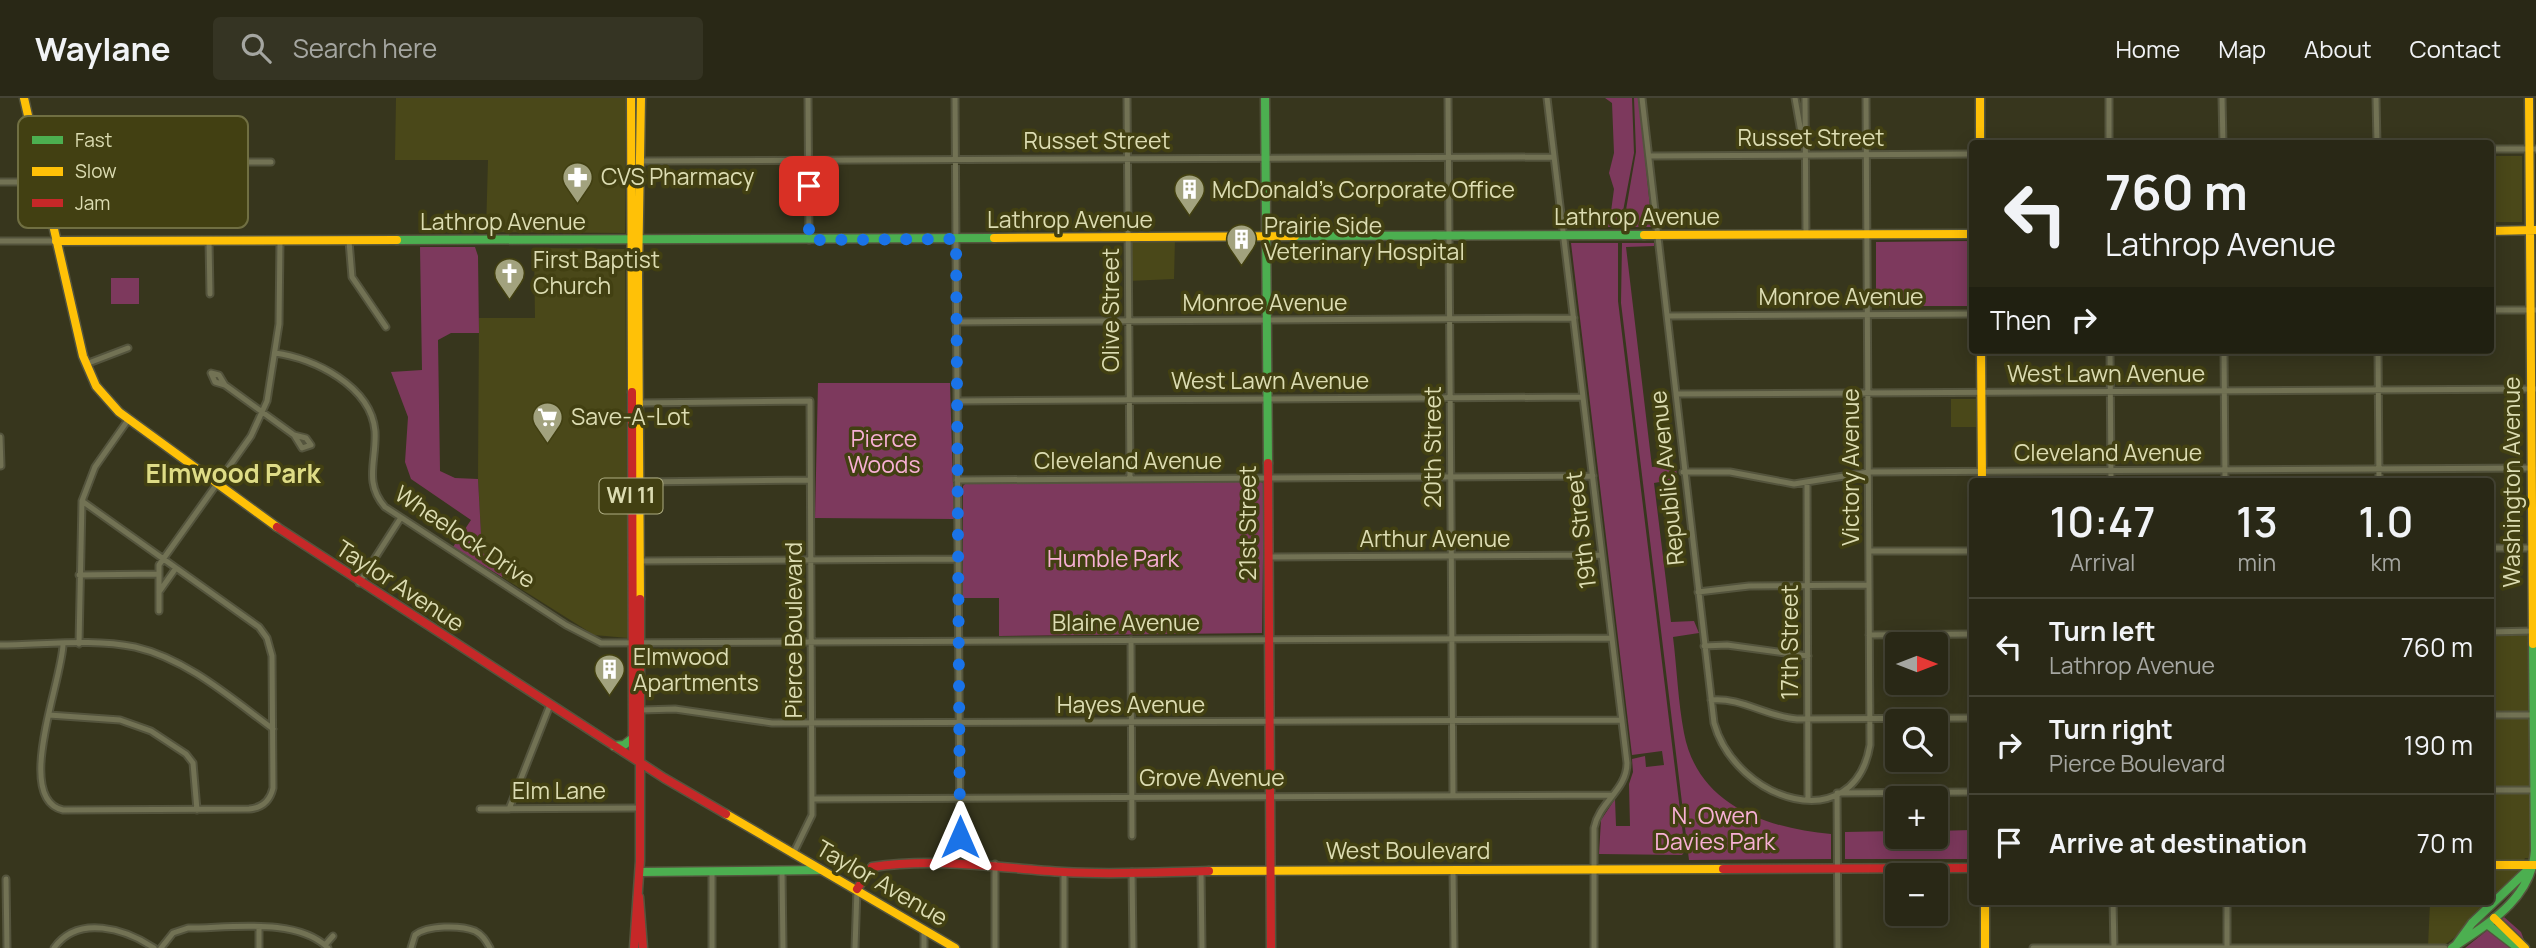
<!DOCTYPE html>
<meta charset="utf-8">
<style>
:root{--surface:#292816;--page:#353423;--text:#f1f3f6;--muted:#a5a6a1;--line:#454435}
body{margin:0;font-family:Manrope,sans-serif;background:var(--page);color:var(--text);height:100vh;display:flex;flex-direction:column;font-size:26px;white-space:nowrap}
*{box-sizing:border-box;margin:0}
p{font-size:23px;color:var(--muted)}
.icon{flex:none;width:38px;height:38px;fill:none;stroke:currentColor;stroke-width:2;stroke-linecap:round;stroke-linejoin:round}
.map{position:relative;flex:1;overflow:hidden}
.sheet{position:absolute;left:1969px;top:380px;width:525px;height:427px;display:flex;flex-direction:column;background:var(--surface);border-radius:7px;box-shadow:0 4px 18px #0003,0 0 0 2px var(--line)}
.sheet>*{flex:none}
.banner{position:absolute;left:1969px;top:42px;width:525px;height:214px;border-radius:7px;box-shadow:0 4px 18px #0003,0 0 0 2px var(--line);background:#292816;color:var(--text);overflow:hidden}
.needle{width:46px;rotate:90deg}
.fabs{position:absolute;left:1885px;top:534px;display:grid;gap:14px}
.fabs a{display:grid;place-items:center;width:63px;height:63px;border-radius:7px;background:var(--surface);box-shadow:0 4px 18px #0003,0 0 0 2px var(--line);font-size:35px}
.pin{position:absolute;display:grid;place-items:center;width:60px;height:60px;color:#fff;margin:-30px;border-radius:14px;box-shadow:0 4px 10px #0006}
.me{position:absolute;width:77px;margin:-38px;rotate:0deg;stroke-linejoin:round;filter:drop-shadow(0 0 5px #0008)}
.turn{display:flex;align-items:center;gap:24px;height:147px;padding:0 21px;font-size:32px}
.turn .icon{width:91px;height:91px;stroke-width:2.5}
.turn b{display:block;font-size:49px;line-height:60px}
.then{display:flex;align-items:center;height:66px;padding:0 21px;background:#0003;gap:14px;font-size:26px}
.eta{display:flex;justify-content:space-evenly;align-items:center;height:119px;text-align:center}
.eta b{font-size:42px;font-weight:600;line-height:49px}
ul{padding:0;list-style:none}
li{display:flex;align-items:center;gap:21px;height:98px;padding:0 21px;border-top:2px solid var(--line)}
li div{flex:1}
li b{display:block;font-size:26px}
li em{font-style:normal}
header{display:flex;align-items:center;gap:42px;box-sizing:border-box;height:98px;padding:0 35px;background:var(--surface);border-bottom:2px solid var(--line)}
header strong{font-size:33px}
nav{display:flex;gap:38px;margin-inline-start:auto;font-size:24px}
.search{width:490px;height:63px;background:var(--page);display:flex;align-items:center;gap:18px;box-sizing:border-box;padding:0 24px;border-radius:7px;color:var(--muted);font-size:26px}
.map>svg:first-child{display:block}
.built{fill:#4a4819}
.green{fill:#7d395d}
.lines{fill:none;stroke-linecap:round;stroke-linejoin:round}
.street-casing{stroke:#54543d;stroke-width:9}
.fast-casing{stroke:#54543d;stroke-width:11}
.slow-casing{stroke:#54543d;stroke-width:11}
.jam-casing{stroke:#54543d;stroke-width:11}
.street{stroke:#727254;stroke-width:5}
.fast{stroke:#4caf50;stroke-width:8}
.slow{stroke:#ffc107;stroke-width:8}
.jam{stroke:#c62828;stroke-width:8}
.route{stroke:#1a73e8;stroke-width:12;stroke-dasharray:0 21.6}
.labels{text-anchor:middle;stroke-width:7;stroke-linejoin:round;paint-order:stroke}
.shield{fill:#424012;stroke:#aead82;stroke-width:2}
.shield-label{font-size:21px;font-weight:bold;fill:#dcdcb2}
.street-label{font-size:23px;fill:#dcdcb2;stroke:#424012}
.poi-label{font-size:23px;fill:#dcdcb2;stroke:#424012;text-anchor:start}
.park-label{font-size:23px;fill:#f8b0d5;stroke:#424012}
.quarter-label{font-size:26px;font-weight:bold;fill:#dedc86;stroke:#424012}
.key{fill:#424012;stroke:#706f42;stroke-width:2}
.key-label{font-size:19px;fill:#dcdcb2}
</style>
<header>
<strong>Waylane</strong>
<div class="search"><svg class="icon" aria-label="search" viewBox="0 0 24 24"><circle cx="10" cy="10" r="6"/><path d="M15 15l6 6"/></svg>Search here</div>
<nav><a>Home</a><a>Map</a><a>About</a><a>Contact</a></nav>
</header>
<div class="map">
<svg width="2536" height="850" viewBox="0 0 2536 850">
<rect width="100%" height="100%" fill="#37361d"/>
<path class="built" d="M 396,0 L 626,0 L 625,135 L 486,134 L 488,62 L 395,62 Z
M 2490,58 L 2522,58 L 2522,124 L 2490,124 Z
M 1175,140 L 1174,181 L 1128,183 L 1128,141 Z
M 534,150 L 625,151 L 628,540 L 594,537 L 502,479 L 502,476 L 482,454 L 478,381 L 479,220 L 535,220 Z
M 1951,301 L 1976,301 L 1976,329 L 1951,329 Z
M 2536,536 L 2536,761 L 2525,760 L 2517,778 L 2454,840 L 2443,848 L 2428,848 L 2430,805 L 2490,803 L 2493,537 Z"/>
<path class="green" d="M 1605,0 L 1632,0 L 1634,55 L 1620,129 L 1602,129 L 1601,122 L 1610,121 L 1614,91 L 1609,75 L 1614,55 L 1612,5 Z
M 1634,0 L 1639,0 L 1652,129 L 1623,129 L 1636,54 Z
M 1971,143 L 1972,208 L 1876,208 L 1876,144 Z
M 1571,145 L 1618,145 L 1618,203 L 1685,753 L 1682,757 L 1599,756 L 1601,722 L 1615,701 L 1616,728 L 1630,728 L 1629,686 L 1633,674 L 1632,661 L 1645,658 L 1646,669 L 1664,667 L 1662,653 L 1632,657 Z
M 1622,145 L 1654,145 L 1654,148 L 1626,149 L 1652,369 L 1676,367 L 1677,381 L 1654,385 L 1671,524 L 1694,523 L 1699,535 L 1673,539 C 1677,571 1678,604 1684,635 C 1698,708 1767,730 1831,736 L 1831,761 L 1689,762 L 1621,205 Z
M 420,149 L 475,149 L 478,158 L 479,235 L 451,235 L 438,242 L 440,373 L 455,380 L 478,381 L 482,454 L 503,476 L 502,479 L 453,449 L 471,422 L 411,381 L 405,364 L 408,319 L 391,274 L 422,272 Z
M 111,180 L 139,180 L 139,206 L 111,206 Z
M 818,285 L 950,285 L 954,421 L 815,420 Z
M 1261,384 L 1264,386 L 1262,535 L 999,538 L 999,500 L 963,500 L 963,388 L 966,385 Z
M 1972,732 L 1972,761 L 1845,761 L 1845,734 L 1897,733 L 1897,738 L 1936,738 L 1936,733 Z
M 2504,819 L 2521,834 L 2527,850 L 2465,850 Z"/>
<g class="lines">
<defs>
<path id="street" d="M 808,0 L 809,142
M 955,0 L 960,739
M 1127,0 L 1130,381
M 1448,0 L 1453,698
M 1547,0 L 1627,665 C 1627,692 1599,704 1594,730 L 1594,850
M 1642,0 L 1714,625 C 1736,703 1854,741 1870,647 L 1866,0
M 1795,0 L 1802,40
M 1805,0 L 1806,137
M 2109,0 L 2109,46
M 2222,0 L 2223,46
M 2376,0 L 2377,46
M 2490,51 L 2536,51
M 1649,58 L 1972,56
M 641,63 L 1554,59
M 38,64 L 271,64
M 0,84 L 43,84
M 0,143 L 56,143
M 209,143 L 210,196
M 349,143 L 352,179 L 386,229
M 2490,212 L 2536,212
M 1668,218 L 1972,216
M 956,224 L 1574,220
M 2110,252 L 2111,383
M 2224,252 L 2225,383
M 2378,252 L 2379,383
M 275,255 C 314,260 371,288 375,333 C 377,362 363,384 385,409 L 566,527 L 601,545 L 1612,540
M 86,266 L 128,250
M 225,287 L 219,277 L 211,275 L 215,284 L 225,287 L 294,337 L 306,340 L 311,347 L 302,350 L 294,337
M 1676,296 L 2536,291
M 957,303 L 1583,299
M 640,305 L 810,303 L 812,717 L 793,756
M 0,339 L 1,368
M 1683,374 L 1730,374 L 1794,386 L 1869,374 L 2533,370
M 957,382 L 1593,378
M 640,384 L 810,382
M 1807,385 L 1808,702
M 2490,450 L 2533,450
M 1869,453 L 1972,453
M 1268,459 L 1602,457
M 640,463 L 958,461
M 79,477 L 159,476
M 359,485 L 400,421
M 159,494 L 176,470
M 1698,494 L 1749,488 L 1869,487
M 159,513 L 159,467 L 251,338 L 267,303 L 279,226 L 280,143
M 2490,534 L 2533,533
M 1869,537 L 1972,536
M 1131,542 L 1132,738
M 63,546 C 63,580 13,701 63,712 L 249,711 C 262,710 270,703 273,690 L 272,558 L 267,540 L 259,529 L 82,403
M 79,546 L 82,403 L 95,369 L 128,322
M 0,547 C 43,547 92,540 135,549 C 187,561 231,600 273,631
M 1704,548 L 1727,547 L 1808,558
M 1711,602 C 1741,599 1767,619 1797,621 L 1972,620
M 642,612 L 675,611 L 772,625 L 1622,622
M 49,617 L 120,622 L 151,633 L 186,656 L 193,665 L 197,712
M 2490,617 L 2536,617
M 2490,692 L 2536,692
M 812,701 L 1612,697
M 480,711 L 639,710
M 509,711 L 550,607
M 995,766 L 995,850
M 1453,773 L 1454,850
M 782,774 L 783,850
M 1064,774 L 1064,850
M 1132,774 L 1133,850
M 1201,774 L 1202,850
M 712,775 L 712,850
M 6,781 L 7,850
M 2113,803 L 2114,850
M 2227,803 L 2227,850
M 259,830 L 259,850
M 924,832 L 924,850
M 325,847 L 333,838
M 54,850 C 78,816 126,831 154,850
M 161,850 L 173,835 L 188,830 C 230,830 297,819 328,850
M 411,850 L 415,837 C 427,827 461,827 475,833 C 483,837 486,843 490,850
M 855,850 L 857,791
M 1838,850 L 1837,695 L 1972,694
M 2033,850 L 2445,850"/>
<path id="fast" d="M 1265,0 L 1268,365
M 1295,138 L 1644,137
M 397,142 L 994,140
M 614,648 L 624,647 L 633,640
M 640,774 L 821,772
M 2487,826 L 2518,850
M 2456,847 L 2472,825 L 2533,767
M 2452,850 C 2489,825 2531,801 2535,753 L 2533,546"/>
<path id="slow" d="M 24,0 L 83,258 L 96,288 L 119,314 L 277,429
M 631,0 L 632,294
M 1980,0 L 1980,46
M 2529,0 L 2533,546
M 2490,133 L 2536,132
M 1644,137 L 1972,136
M 994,140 L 1295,138
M 56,143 L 397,142
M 1981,252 L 1982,383
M 640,501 L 638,178 L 641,0
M 726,716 L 955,850
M 2490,767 L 2536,767
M 1209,773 L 1723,771
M 1985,803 L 1985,850
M 2494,820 L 2525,850"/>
<path id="jam" d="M 632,294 L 633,651 L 638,663
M 1268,365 L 1271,850
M 277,429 L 664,680 L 726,716
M 1723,771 L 1972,770
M 857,791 L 872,769 C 936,759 1000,770 1064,774 C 1112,777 1161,774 1209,773
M 639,799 L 643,850
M 634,850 L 640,763 L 640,501"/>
</defs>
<use href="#street" class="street-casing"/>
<use href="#fast" class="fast-casing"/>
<use href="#slow" class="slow-casing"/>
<use href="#jam" class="jam-casing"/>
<use href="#street" class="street"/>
<use href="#fast" class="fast"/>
<use href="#slow" class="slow"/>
<use href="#jam" class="jam"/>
</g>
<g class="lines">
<path class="route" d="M 809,88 L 809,142 L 956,141 L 960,739"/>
</g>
<defs>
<symbol id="pharmacy-pin" viewBox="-11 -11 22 30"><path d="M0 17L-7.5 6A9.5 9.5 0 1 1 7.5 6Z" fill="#a2a27e" stroke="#424012"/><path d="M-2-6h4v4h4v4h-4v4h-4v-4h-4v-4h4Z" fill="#fff"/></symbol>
<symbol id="building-pin" viewBox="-11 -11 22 30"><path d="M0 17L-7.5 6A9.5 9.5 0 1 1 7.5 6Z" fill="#a2a27e" stroke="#424012"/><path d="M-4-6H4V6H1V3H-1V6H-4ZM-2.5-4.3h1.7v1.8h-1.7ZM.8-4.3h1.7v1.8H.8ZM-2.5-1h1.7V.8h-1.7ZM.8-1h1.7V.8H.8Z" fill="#fff"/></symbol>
<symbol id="church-pin" viewBox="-11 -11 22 30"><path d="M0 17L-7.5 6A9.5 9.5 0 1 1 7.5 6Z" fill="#a2a27e" stroke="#424012"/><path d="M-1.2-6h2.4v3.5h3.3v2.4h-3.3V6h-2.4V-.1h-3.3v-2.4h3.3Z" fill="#fff"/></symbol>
<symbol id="supermarket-pin" viewBox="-11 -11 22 30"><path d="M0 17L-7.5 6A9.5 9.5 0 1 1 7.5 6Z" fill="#a2a27e" stroke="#424012"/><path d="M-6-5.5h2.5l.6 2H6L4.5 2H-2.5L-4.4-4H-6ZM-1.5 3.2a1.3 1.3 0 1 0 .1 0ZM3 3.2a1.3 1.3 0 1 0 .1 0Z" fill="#fff"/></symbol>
</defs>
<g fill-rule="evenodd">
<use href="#pharmacy-pin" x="560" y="62" width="35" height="47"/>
<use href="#building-pin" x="1172" y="74" width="35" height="47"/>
<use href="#building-pin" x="1224" y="124" width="35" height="47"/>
<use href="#church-pin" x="492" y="158" width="35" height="47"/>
<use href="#supermarket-pin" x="530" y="302" width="35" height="47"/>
<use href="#building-pin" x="592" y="554" width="35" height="47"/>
</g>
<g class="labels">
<rect class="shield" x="599.5" y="380.5" width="63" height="35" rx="5"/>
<g class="shield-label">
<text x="631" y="405">WI 11</text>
</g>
<g class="street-label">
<text x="1811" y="48">Russet Street</text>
<text x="1097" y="51">Russet Street</text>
<text x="1637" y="127">Lathrop Avenue</text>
<text x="1070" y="130">Lathrop Avenue</text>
<text x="503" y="132">Lathrop Avenue</text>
<text x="1841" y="207">Monroe Avenue</text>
<text x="1265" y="213">Monroe Avenue</text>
<text transform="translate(1111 212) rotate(-90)" y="8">Olive Street</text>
<text x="2106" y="284">West Lawn Avenue</text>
<text x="1270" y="291">West Lawn Avenue</text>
<text transform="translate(1433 349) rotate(-90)" y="8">20th Street</text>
<text x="2108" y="363">Cleveland Avenue</text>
<text x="1128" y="371">Cleveland Avenue</text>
<text transform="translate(1851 369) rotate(-90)" y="8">Victory Avenue</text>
<text transform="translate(1667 380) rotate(-96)" y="8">Republic Avenue</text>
<text transform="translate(2512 384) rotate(-90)" y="8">Washington Avenue</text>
<text transform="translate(1248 425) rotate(-90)" y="8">21st Street</text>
<text transform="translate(1581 432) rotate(-97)" y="8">19th Street</text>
<text transform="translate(465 439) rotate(34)" y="8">Wheelock Drive</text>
<text x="1435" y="449">Arthur Avenue</text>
<text transform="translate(400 488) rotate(33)" y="8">Taylor Avenue</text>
<text x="1126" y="533">Blaine Avenue</text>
<text transform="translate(794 532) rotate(-90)" y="8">Pierce Boulevard</text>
<text transform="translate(1790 544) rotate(-90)" y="8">17th Street</text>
<text x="1131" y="615">Hayes Avenue</text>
<text x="1212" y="688">Grove Avenue</text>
<text x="559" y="701">Elm Lane</text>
<text x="1408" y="761">West Boulevard</text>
<text transform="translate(882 785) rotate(30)" y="8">Taylor Avenue</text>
</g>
<g class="poi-label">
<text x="601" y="87">CVS Pharmacy</text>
<text x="1212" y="100">McDonald's Corporate Office</text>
<text x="1264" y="136">Prairie Side<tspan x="1264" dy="26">Veterinary Hospital</tspan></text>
<text x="533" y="170">First Baptist<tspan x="533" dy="26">Church</tspan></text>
<text x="571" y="327">Save-A-Lot</text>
<text x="633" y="567">Elmwood<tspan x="633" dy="26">Apartments</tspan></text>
</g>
<g class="park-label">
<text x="884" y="349">Pierce<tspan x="884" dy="26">Woods</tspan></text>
<text x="1113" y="469">Humble Park</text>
<text x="1715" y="726">N. Owen<tspan x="1715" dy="26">Davies Park</tspan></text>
</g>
<g class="quarter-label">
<text x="233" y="385">Elmwood Park</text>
</g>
</g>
<rect x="18" y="18" width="230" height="112" rx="10" class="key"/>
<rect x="32" y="38" width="31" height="8" fill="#4caf50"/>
<rect x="32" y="69" width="31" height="9" fill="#ffc107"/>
<rect x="32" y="101" width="31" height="8" fill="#c62828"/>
<g class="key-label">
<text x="75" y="49">Fast</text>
<text x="75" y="80">Slow</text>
<text x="75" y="112">Jam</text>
</g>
</svg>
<div class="fabs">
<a><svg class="needle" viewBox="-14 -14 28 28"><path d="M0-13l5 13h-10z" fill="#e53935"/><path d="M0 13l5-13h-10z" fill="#a5a6a1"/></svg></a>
<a><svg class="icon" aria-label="search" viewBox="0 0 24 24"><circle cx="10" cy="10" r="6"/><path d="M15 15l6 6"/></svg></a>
<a>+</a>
<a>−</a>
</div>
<div class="pin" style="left:809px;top:88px;background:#d93025"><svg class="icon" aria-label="arrive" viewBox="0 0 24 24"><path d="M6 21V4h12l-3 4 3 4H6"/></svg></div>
<svg class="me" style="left:960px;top:739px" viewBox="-20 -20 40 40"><path d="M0-17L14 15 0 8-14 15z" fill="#1a73e8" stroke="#fff" stroke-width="4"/></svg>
<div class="banner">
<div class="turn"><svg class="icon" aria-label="left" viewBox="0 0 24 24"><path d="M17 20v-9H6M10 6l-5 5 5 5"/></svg><div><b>760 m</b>Lathrop Avenue</div></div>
<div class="then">Then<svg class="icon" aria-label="right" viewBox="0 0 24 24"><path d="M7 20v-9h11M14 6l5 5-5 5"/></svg></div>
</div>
<section class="sheet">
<div class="eta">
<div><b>10:47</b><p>Arrival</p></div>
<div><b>13</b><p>min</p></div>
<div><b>1.0</b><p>km</p></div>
</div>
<ul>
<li><svg class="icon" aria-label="left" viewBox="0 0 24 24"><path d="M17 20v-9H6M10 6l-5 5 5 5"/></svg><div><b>Turn left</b><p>Lathrop Avenue</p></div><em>760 m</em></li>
<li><svg class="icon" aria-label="right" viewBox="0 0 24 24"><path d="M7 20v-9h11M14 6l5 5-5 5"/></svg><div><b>Turn right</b><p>Pierce Boulevard</p></div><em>190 m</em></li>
<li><svg class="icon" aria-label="arrive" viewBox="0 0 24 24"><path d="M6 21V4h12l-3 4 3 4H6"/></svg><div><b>Arrive at destination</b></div><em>70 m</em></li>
</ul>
</section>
</div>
